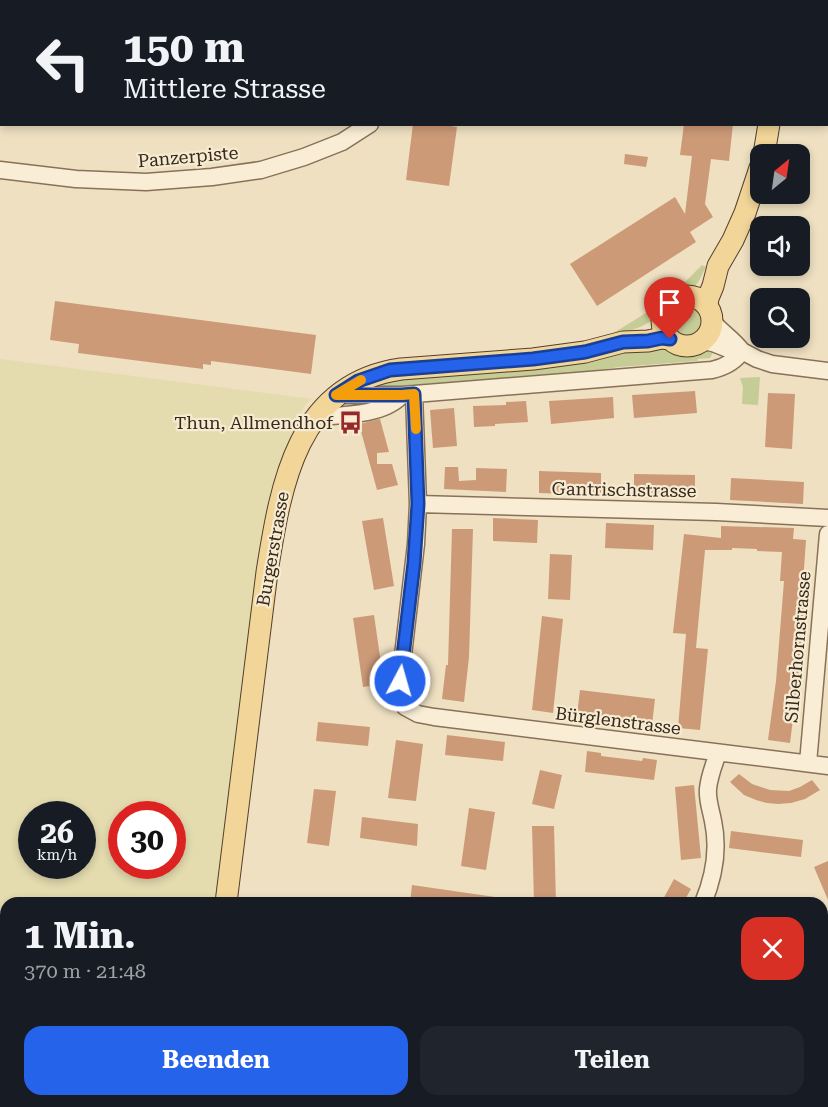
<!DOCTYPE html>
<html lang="de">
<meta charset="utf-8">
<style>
:root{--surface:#171b24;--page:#20242c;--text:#f1f3f6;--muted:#9ea1a6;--accent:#2563eb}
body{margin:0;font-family:"Roboto Serif",serif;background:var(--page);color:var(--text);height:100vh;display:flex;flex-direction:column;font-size:22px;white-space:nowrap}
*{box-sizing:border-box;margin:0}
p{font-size:20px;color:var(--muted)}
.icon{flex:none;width:33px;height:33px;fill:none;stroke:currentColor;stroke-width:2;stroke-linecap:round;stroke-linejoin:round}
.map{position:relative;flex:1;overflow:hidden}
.side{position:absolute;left:0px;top:897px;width:828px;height:210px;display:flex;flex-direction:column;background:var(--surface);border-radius:18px 18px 0 0;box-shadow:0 3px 9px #0003}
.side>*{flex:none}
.top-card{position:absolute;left:0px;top:0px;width:828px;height:126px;box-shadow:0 3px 9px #0003;background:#171b24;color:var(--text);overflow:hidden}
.needle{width:39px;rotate:29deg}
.controls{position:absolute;left:750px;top:144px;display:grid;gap:12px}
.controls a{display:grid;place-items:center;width:60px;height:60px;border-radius:12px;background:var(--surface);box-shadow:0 3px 9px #0003;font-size:30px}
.speed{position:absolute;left:18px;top:801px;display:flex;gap:12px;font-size:30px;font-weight:700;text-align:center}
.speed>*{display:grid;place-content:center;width:78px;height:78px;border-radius:50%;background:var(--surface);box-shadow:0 3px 9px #0003;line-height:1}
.speed small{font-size:15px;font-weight:400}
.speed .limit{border:9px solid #d22;background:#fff;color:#111}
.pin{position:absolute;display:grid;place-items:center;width:51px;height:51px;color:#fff;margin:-62px -26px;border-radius:50% 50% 50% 0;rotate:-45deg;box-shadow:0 0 6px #0007}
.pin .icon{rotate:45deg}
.me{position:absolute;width:66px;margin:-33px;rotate:6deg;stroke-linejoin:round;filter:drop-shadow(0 0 4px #0008)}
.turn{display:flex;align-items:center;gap:21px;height:126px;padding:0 24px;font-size:27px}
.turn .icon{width:78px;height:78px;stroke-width:2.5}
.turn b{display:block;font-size:42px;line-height:51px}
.round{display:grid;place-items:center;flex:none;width:63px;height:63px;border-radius:18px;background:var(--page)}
.summary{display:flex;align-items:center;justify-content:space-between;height:102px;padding:0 24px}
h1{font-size:36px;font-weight:700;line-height:45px}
.button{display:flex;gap:12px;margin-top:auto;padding:12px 24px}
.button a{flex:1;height:69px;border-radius:18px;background:var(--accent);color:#fff;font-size:24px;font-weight:700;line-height:69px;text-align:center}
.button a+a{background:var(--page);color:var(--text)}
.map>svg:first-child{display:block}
.farmland{fill:#e4dbaf;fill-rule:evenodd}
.green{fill:#c6cc95}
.building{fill:#cd9a77}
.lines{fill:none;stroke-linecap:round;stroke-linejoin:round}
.minor-casing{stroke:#887159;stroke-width:19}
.major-casing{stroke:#55402d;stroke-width:23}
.minor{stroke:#f9eed5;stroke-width:16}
.major{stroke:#f2d598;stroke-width:21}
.route-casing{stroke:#184099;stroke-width:15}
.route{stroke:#2563eb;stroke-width:10}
.slow{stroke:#f59e0b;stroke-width:10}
.labels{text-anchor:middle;stroke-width:4.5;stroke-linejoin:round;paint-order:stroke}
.street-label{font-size:18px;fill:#372a1d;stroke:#f6ebd1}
.poi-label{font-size:18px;fill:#372a1d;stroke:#f6ebd1;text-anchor:end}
</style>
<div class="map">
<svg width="828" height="1107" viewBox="0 0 828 1107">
<rect width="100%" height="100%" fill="#eee0c1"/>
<path class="farmland" d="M 0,359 L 312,399 L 306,404 L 294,423 L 296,425 L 289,444 L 218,903 L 6,903 L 6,1101 L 189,1101 L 188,1107 L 0,1107 ZM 32,814 L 82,814 L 82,866 L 32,866 ZM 122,814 L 172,814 L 172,866 L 122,866 Z"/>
<path class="green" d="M 0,0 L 65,0 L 65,1 L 2,2 L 2,102 L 0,102 Z
M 702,265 L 706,267 C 702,274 699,283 693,288 C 685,294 675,293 667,299 C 661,305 659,313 653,319 C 644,328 626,331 613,335 L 612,334 L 654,308 L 671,296 Z
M671 321a16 16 0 1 1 32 0a16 16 0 1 1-32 0Z
M 650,343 L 673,347 L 683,350 L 692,350 L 701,346 L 716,347 L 710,358 L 698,359 L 697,361 L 619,367 L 573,374 L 426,384 L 426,388 L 368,388 L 390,379 Z
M 760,377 L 758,405 L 742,404 L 743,387 L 740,378 Z
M 425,1101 L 461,1101 L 460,1107 L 425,1107 Z
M 691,1101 L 768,1101 L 767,1107 L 690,1107 Z"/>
<path class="building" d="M 413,124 L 438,124 L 457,127 L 449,186 L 406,180 Z
M 684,124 L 733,124 L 729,161 L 711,159 L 705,204 L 713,217 L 690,232 L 696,242 L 597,306 L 570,264 L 675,197 L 685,214 L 692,156 L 680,155 Z
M 625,154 L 648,157 L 646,167 L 624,164 Z
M 55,301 L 316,335 L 311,374 L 211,361 L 211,365 L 203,364 L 203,369 L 78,353 L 79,344 L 50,340 Z
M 695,391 L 697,413 L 634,418 L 632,395 Z
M 768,393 L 795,394 L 792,449 L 765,447 Z
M 613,397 L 614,418 L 551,424 L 549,401 Z
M 526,401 L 528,422 L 495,424 L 495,426 L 474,427 L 473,406 L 506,405 L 506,402 Z
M 454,408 L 457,446 L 433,448 L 430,410 Z
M 380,419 L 389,452 L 377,453 L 377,464 L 392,464 L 398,485 L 377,490 L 359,424 Z
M 445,467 L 458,467 L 459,481 L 476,480 L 476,468 L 507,469 L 506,492 L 444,489 Z
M 539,471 L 601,473 L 601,495 L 539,493 Z
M 634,474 L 695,475 L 695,498 L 634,497 Z
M 731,478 L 804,482 L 803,504 L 730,500 Z
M 383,518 L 394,586 L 374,590 L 362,521 Z
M 493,518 L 538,520 L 537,543 L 493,541 Z
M 606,523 L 654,525 L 653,550 L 605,548 Z
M 721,526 L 794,528 L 793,539 L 806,540 L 803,583 L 806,583 L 798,680 L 790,743 L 768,740 L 776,681 L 784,581 L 780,581 L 782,552 L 757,551 L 757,549 L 732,548 L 732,550 L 705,550 L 696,648 L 708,649 L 700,730 L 678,728 L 686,634 L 673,633 L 684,534 L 721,538 Z
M 452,529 L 473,529 L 469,657 L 464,702 L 442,699 L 446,665 L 448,665 Z
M 550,554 L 572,555 L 570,600 L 548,599 Z
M 374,615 L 384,684 L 363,687 L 353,618 Z
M 542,616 L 563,619 L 553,713 L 532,710 Z
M 580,690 L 655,699 L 652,725 L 577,715 Z
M 318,722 L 370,727 L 368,746 L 316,741 Z
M 447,735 L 505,742 L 503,761 L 445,755 Z
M 396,740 L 423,744 L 416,801 L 388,798 Z
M 587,751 L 601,753 L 601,756 L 642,761 L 643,758 L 657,760 L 654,780 L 585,772 Z
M 540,770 L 562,775 L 554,809 L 532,804 Z
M 739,774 L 752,784 L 770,790 L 789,791 L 800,787 L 812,780 L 820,790 L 805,799 L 791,803 L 778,804 L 767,803 L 756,800 L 744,795 L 730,782 Z
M 694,785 L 701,858 L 681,860 L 675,787 Z
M 314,789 L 336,791 L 329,846 L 307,843 Z
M 469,808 L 495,812 L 486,870 L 461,866 Z
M 362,817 L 418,824 L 417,846 L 360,838 Z
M 532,826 L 554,826 L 556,903 L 534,903 Z
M 731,831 L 803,840 L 801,857 L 729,848 Z
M 828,861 L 828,900 L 814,867 Z
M 674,879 L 691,889 L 683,903 L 661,903 Z
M 412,885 L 495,897 L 494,903 L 410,903 Z"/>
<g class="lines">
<defs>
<path id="minor" d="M 521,2 L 522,0
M 0,170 L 76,179 L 146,182 L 212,177 L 261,170 L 304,157 L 342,142 L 370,124
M 712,321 C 721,332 733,339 742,351
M 701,341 L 713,343 L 728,349 L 742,351 L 757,359 L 772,364 L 828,371
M 414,394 L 418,504 L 416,544 L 400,681 L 402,696 L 405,707 L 418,714 L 434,717 L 828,766
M 337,395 L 402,395 L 712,370 C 725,367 735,362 742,351
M 316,417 C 341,415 382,416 401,396
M 418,504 L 716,512 L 828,518
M 808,763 L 828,534
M 703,903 C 714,877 719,849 713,821 C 711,810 707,800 708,789 C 709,777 714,764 718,753
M 547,1101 L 548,1107"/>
<path id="major" d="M 771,0 L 771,2
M 764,154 L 769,124
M662 321a25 25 0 1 1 50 0a25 25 0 1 1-50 0Z
M 707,306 L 708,298 L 713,286 L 718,266 L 733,240 L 745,213 L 760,168
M 226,903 L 267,572 C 281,484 297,384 401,369 L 533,359 L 585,352 L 623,342 L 648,341 L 662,338 L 670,339
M 201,1107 L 202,1101"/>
</defs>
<use href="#minor" class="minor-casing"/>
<use href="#major" class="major-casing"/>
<use href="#minor" class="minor"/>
<use href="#major" class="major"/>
</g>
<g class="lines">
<defs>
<path id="route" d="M 400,681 L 414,563 L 418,504 L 414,394 L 402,395 L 336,395 L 358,381 L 390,370 L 533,359 L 585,352 L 623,342 L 648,341 L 662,338 L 670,339"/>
</defs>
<use href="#route" class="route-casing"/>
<use href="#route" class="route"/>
<path class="slow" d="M 361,380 L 336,395 L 402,395 L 414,394 L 416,429"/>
</g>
<defs>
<symbol id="bus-bare" viewBox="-9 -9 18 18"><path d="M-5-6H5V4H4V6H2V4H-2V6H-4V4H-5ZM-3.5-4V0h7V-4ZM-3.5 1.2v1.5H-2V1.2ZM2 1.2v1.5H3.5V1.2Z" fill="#97282a" stroke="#f6ebd1" stroke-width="2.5" paint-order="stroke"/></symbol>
</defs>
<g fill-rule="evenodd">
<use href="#bus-bare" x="334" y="406" width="33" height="33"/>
</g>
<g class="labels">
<g class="street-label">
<text transform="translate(188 157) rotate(-5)" y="6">Panzerpiste</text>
<text transform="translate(624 490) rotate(1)" y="6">Gantrischstrasse</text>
<text transform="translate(273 549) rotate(-80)" y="6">Burgerstrasse</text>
<text transform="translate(798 647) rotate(-85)" y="6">Silberhornstrasse</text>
<text transform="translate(618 721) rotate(7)" y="6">Bürglenstrasse</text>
</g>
<g class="poi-label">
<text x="333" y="429">Thun, Allmendhof</text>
</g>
</g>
</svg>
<div class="controls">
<a><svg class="needle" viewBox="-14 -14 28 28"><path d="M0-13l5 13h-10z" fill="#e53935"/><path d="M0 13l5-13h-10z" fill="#9ea1a6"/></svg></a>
<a><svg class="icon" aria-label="sound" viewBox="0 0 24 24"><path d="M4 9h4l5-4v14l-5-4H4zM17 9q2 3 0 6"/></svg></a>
<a><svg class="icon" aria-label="search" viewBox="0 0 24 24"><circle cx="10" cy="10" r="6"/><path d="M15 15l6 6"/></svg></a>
</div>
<div class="speed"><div>26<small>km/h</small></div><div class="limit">30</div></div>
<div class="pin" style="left:670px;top:339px;background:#d93025"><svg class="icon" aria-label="arrive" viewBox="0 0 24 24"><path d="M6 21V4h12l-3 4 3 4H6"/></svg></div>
<svg class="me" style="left:400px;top:681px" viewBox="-20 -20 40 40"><circle r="17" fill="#2563eb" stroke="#fff" stroke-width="3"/><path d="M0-11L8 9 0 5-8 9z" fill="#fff"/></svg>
<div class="top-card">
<div class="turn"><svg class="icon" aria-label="left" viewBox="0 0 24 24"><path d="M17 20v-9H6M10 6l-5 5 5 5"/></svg><div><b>150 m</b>Mittlere Strasse</div></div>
</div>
<section class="side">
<div class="summary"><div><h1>1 Min.</h1><p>370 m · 21:48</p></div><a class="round" style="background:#d93025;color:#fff"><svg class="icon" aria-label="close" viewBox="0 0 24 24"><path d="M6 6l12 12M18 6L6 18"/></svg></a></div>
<div class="button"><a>Beenden</a><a>Teilen</a></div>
</section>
</div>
